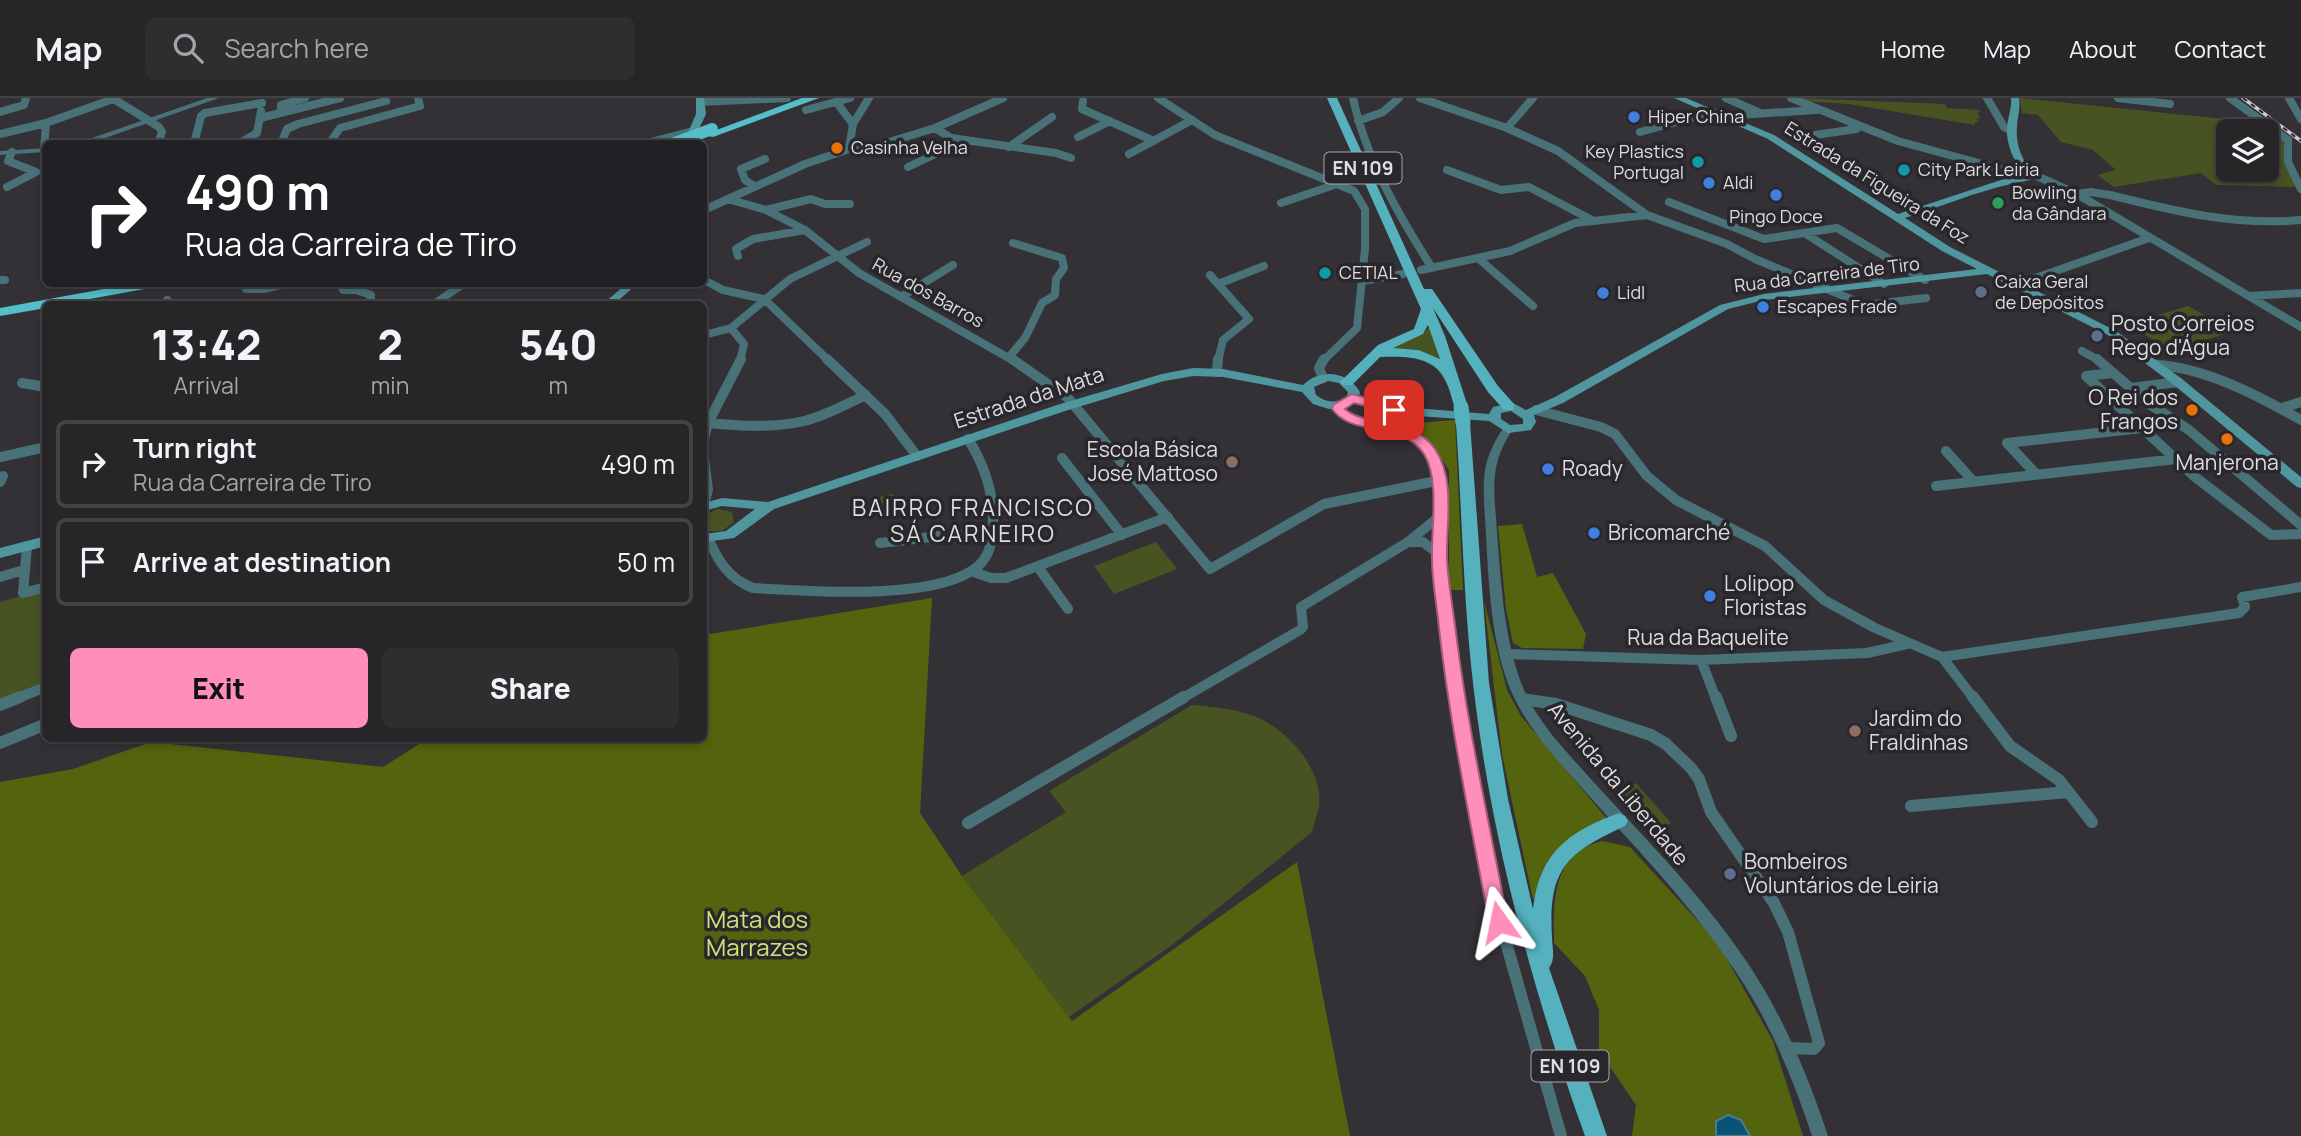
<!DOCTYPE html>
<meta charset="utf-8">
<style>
:root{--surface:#272528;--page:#2f2d30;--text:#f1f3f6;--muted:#a4a5a8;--line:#434245;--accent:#ff8eba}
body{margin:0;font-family:Manrope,sans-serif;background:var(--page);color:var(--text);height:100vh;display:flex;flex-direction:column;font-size:26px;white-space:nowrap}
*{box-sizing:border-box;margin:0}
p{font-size:23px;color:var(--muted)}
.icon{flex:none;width:38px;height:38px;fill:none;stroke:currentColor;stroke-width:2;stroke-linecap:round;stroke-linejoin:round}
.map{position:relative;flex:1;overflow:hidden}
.sheet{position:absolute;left:42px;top:203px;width:665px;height:441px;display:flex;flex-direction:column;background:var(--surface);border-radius:10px;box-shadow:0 4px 10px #0003,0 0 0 2px var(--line)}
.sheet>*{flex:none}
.guide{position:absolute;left:42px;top:42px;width:665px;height:147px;border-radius:10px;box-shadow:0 4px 10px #0003,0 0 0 2px var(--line);background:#202124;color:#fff;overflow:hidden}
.fabs{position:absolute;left:2216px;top:21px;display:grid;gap:14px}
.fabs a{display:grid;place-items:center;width:63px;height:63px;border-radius:10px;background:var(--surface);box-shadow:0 4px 10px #0003,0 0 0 2px var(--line);font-size:35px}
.pin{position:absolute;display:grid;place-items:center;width:60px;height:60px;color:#fff;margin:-30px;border-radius:14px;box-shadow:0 4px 10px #0006}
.me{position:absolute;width:77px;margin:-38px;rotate:348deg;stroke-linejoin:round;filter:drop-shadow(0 0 5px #0008)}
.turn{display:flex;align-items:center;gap:24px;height:147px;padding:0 28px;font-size:32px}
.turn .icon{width:91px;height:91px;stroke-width:2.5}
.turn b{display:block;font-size:49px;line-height:60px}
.eta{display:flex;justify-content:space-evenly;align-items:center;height:119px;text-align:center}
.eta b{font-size:42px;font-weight:800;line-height:49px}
.button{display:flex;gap:14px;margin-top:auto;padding:14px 28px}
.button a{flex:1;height:80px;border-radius:10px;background:var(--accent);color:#111;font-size:28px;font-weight:800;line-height:80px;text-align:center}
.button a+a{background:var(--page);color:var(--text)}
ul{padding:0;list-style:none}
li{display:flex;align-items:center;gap:21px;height:88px;margin:0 14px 10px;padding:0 14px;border:4px solid var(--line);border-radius:10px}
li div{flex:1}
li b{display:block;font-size:26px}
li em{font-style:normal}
header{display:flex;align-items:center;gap:42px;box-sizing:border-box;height:98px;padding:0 35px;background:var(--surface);border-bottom:2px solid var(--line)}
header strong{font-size:33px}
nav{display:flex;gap:38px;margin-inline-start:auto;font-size:24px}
.search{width:490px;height:63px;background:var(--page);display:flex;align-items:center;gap:18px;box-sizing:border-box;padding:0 24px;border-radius:10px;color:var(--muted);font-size:26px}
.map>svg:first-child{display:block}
.green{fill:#485322;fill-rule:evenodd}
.forest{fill:#54630e}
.water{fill:#0a5373;stroke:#4a7c94;stroke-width:2}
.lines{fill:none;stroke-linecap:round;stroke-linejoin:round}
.minor-far2{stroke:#497278;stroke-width:8}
.minor-far1{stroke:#497278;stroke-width:10}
.minor{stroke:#497278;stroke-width:12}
.tertiary{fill:#497278;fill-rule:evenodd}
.secondary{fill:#50969f;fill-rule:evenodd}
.primary{fill:#54b1bd;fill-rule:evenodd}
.trunk{fill:#55beca;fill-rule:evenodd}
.rail-casing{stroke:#cecccf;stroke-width:3.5}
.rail{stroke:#2a272c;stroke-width:2;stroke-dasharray:5;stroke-linecap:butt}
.primary-bridge{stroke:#54b1bd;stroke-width:15}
.trunk-bridge{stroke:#55beca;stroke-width:12}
.route{fill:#ff8eba;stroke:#a65c79;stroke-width:2}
.shop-dot{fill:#3f7fe0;stroke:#2a272c;stroke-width:2.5}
.food-dot{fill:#e8710a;stroke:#2a272c;stroke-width:2.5}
.culture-dot{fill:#0f9aa8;stroke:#2a272c;stroke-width:2.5}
.leisure-dot{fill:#2e9e5b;stroke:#2a272c;stroke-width:2.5}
.service-dot{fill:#5c6f8a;stroke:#2a272c;stroke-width:2.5}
.education-dot{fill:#8d6e63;stroke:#2a272c;stroke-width:2.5}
.labels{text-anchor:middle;stroke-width:7;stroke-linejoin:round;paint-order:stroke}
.far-poi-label{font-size:18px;fill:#dfdde0;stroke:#2a272c;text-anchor:start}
.far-street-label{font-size:18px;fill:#dfdde0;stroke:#2a272c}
.shield{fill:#2a272c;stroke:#a9a6aa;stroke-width:2}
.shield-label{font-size:19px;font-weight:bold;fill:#dfdde0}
.poi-label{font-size:21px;fill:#dfdde0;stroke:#2a272c;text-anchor:start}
.street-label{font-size:21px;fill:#dfdde0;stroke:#2a272c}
.neighbourhood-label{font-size:23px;letter-spacing:2px;fill:#dfdde0;stroke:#2a272c}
.near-park-label{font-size:24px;fill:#cce47a;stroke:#2a272c}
</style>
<header>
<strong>Map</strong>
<div class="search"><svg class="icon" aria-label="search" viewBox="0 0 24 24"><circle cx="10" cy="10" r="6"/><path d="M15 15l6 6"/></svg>Search here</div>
<nav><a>Home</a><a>Map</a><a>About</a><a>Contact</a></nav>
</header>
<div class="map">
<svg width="2301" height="1038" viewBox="0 0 2301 1038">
<rect width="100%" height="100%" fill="#343136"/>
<path class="green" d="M 1795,0 L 1945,6 L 1947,10 L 1979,12 L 1980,14 L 1977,15 L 1981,21 L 1977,20 L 1978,24 L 1975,24 L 1975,27 L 1849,6 L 1801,3 Z
M 2020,0 L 2263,25 L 2285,42 L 2297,89 L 2216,87 L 2201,75 L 2114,89 L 2097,77 L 2116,72 L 2093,52 L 2061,44 L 2038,17 L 2022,15 ZM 2228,33 L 2266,33 L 2266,47 L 2278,49 L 2280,52 L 2266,52 L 2266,60 L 2280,63 L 2266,62 L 2266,72 L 2228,72 Z
M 2188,208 L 2234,233 L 2177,251 L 2172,247 L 2162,248 L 2129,226 Z
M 1429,229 L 1441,261 L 1416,251 L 1388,251 L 1423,236 Z
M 892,396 L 904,401 L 903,411 L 890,418 L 876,414 L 875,404 L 882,398 Z
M 717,411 L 732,414 L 734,424 L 722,433 L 705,433 L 704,418 Z
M 1156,444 L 1177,471 L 1114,496 L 1094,468 Z
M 45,491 L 45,584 L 0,602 L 0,504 Z
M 1192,607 C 1216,609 1239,611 1261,621 C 1291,636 1323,673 1319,708 C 1317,717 1314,726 1312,734 L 1172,847 L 1069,919 L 962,778 L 1066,714 L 1049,693 Z
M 1636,685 L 1671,725 L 1649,735 L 1615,695 Z"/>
<path class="forest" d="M 1455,322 L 1463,492 L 1449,492 L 1449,373 C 1440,355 1424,343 1416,325 Z
M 1522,426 L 1537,479 L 1553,475 L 1586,536 L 1583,551 L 1522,550 L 1513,545 L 1506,511 L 1498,428 Z
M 932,500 L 920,715 L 962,778 L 1072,923 L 1297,764 L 1350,1038 L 0,1038 L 0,684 L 73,671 L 151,644 L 383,669 L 427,641 L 704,640 L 704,537 Z
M 1484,503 L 1507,592 L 1521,618 L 1607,721 L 1549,767 L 1533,802 L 1502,656 Z
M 1602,743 L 1630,749 L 1718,845 L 1773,943 L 1803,1038 L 1750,1038 L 1741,1022 L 1716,1023 L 1716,1038 L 1632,1038 L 1636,1007 L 1599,953 L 1599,912 L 1585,878 L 1554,845 C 1554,803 1551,756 1602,743 Z"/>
<path class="water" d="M 1728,1017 L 1741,1022 L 1750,1038 L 1716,1038 L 1716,1023 Z"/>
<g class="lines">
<path class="minor-far2" d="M 1158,0 L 1215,37 L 1354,93 L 1365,111 L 1365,151 L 1357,230 L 1323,263
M 1353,0 C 1366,61 1399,118 1432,170
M 1420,0 L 1507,30 L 1558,53 L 1647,117 L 1727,146 L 1755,161 L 1865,207 L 1926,200
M 1726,0 L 1758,14
M 1791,0 L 1898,43 L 2008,73
M 1987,0 L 2004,29 L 2012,33
M 2118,0 L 2170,6
M 2230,0 L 2288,42
M 2289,0 L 2301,21
M 114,1 L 159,29 L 162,34 L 158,46
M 1083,3 L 1082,11 L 1154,43
M 700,4 L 787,0
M 837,5 L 853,26
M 806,12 L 850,0
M 0,14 L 24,7 L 26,0
M 281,15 L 281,7 L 305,0
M 1722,18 L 1816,12
M 260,20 L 340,0
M 1358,23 L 1383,14 L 1399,0
M 935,30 L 951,40 L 1056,55 L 1071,60
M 1507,30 L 1533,0
M 1640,34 L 1713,14
M 0,36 L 46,25 L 116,0
M 1815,37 L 1856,31
M 1078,39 L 1110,23
M 898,42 L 913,51
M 2288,42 L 2288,64 L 2301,91
M 194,46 L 201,18 L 205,15 L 262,5
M 238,46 L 257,35 L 261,13
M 281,46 L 287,31 L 298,26 L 386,3
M 329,46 L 340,30 L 420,8 L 418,0
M 643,46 L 693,33
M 1009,49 L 1052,19
M 849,51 L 853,26 L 869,0
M 44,52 L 46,25
M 1129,56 L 1192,22
M 908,69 L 944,52 L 951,40
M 1447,72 L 1501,92 L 1529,89 L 1592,122
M 2028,74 L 2077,96 L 2301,229
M 754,88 L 745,82 L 741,71 L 765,61
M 7,89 L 36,74 L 8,63 L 12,54
M 2077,96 L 2091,94 L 2110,97 C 2174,113 2234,128 2301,122
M 728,101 L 766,112 L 811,101 L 825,106 L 850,106
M 1669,104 L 1764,141 L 1837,130 L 1925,182
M 1281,105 L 1337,86
M 704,112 L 805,66 L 849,51 L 876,48 L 935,30 L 1003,0
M 766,112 L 805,132 L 859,175 L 1014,263
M 1806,136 L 1884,186
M 738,158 L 736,151 L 753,141 L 805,132
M 1479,161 L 1533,208
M 1421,172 L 1510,153 L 1575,125 L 1647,117
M 1210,177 L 1249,221 L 1223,242 L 1218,263
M 0,182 L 5,182
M 704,182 L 723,192 L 764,201 L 829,263
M 1363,183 L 1403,176
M 341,186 L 343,192 L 356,192
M 358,186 L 356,192 L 371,197 L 370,206
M 1218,186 L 1264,168
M 2016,187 L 2149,140
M 246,191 L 264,191 L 285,186
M 2249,198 L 2301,195
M 901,199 L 953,167
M 166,206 L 167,202
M 434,206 L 463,186
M 731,230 L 744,246 L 740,263
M 704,237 L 731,230 L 790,181 L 867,144
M 2082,253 L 2100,263
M 1009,259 L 1025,240 L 1042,205 L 1055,197 L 1056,181 L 1064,170 L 1062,160 L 1013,145"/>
<path class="minor-far1" d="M 827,261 L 885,316 L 917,358
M 1012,261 L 1068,300 L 1210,471 L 1324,406 L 1441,382
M 2097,261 L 2148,305 L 2189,332 L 2301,427
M 2157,267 C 2206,270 2259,298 2301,322
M 1217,274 L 1218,261
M 2113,275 L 2086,278 L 2195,379 L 2271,437 L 2301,436
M 1323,280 L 1319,270 L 1324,261
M 22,285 L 46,289
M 2131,290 L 2178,284
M 1339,308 L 1338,311 C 1362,334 1402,322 1425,348 C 1434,359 1440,374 1442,387 C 1445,412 1438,437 1439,462 C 1441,509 1449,555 1456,601
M 2282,310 L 2301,304
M 1536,312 L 1601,329 L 1615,336 L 1647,378 L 1676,402 L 1765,448 L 1824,502 L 1875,530 L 1942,559 L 1974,601
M 704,325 C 737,327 771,331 804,323 C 826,318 846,306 866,297
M 704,341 L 708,325 L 741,261
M 1946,353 L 1973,383
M 0,359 L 46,349
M 704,360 L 708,392 L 704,406
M 1062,360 L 1122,437
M 2036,376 L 2007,345 L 2142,330
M 0,384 L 3,378
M 1936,388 L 2176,361
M 708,440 C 718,463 729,481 753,490 C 805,493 949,505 983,463 C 992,451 993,436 993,422 C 993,392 984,366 968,341
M 1408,444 L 1423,444 L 1439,456
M 880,445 L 956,436 L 994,439
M 27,448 L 23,495 L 46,489
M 1038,469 L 1068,511
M 971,473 L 991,480 L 1006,480 L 1168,419
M 0,479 L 24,472
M 1508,556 L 1701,562 L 1867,555 L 1907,546
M 1942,559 L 2239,515 L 2245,509 L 2242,499 L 2301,489
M 1701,562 L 1716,601
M 15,601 L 46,589
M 1181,601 L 1300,532 L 1303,529 L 1301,509 L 1408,444 L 1441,417"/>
<path class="minor" d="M 1456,599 L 1492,795 L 1561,1038
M 1716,599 L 1731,638
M 1973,599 L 2010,648 L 2059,682 L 2092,724
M 1522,601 L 1556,606 L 1651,637 L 1666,646 L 1691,670 L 1699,681 L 1711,714 L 1774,805 L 1788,834 L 1819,945 L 1814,951 L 1788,950
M 0,607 L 20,599
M 0,645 L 46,626
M 1911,708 L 2068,694
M 968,725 L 1184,599"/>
<path class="tertiary" d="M 207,0 L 219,0 L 88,46 L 75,46 Z
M 46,50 L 46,54 L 0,57 L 0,53 Z
M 1508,328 L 1513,331 C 1505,343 1499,355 1496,370 C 1492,391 1496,413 1497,434 C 1501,486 1504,544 1524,592 C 1531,609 1542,623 1552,637 C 1617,714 1691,781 1747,864 C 1783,918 1808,977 1828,1038 L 1812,1038 C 1793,980 1770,924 1736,874 C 1680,790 1607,722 1543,645 C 1531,629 1520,613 1512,595 C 1491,547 1489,488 1486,437 C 1485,415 1482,394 1485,372 C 1488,356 1495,342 1504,329 Z"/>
<path class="secondary" d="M 696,0 L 704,0 L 706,16 L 692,46 L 683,46 L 696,16 Z
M 1674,0 L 1686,0 L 1774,37 L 1898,116 L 2004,81 L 2008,69 L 2018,68 C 2011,56 2006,43 2007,29 C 2008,19 2012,10 2011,0 L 2019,0 C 2021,11 2017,19 2017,29 C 2015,47 2023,66 2036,77 C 2029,85 2020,83 2011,86 C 1975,94 1940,109 1905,120 L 1950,149 L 2116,233 L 2182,281 L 2301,379 L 2301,390 L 2297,389 L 2174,287 L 2108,237 L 1987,176 L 1764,202 L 1728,211 L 1563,305 L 1534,317 L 1536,324 L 1531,332 L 1508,335 L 1489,323 L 1403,317 L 1354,304 L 1345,309 L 1329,311 L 1313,306 L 1302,294 L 1223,279 L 1193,278 L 1164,283 L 1065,313 L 774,411 L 734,440 L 704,444 L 704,436 L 726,433 L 755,411 L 722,408 L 704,413 L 704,405 L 722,400 L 768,404 L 1057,307 L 1162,276 L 1193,270 L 1223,271 L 1303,287 C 1320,270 1348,273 1360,294 L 1359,298 L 1403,309 L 1489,316 L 1493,309 L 1513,305 L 1526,312 L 1555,299 L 1720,207 L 1764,196 L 1977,171 L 1942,153 L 1768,41 ZM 2015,74 L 2025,78 L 2014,79 ZM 1328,283 L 1339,285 L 1348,294 L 1347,298 C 1336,306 1326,305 1316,297 L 1314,289 ZM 1511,313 L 1523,321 L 1523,326 L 1510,327 L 1501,321 L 1501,315 Z
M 626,186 L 637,186 L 614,206 L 603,206 Z
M 46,438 L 46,448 L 0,460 L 0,450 Z"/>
<path class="primary" d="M 1327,0 L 1337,0 L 1424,191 L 1432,191 L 1498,288 L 1514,306 L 1514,312 L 1504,312 L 1488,294 L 1433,210 L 1445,238 L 1468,309 L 1466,312 L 1456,312 C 1452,304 1451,294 1447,286 C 1436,257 1405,258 1380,259 L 1352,287 L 1342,287 L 1340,284 L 1378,247 L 1414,231 L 1421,211 ZM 1428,227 L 1440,261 L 1419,252 L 1393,250 L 1423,236 Z
M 1463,321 L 1470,325 L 1489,585 L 1508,701 L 1533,811 C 1539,755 1569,733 1619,715 L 1625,718 L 1628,723 L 1625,728 C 1567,755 1548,770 1552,839 C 1552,850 1556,861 1549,870 L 1607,1038 L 1585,1038 C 1532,891 1491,741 1473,585 C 1463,499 1462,412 1456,325 Z"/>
<path class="trunk" d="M 802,0 L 819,0 L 713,39 L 703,37 Z
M 131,186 L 157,186 L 150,190 L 62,206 L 46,206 L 46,210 L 0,218 L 0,210 Z"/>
<defs>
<path id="rail" d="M 2243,0 L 2301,43"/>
</defs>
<use href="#rail" class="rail-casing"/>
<use href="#rail" class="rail"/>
<path class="primary-bridge" d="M 1461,309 L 1463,325"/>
<path class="trunk-bridge" d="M 672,46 L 712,31"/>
</g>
<path class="route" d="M 1352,296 L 1399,308 L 1401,312 L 1394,316 L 1354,305 L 1345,311 C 1364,329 1412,317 1435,351 C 1456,382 1446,425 1447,460 C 1448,485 1453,510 1456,535 C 1468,632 1490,728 1508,824 L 1506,830 L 1499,833 L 1492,830 L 1489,824 C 1471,726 1450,628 1439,530 C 1437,507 1432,484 1432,461 C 1431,431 1440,382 1424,356 C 1401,322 1353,340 1332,311 L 1333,307 Z"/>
<g class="shop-dot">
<circle cx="1634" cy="19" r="7"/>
<circle cx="1709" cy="85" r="7"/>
<circle cx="1776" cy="97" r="7"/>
<circle cx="1603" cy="195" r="7"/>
<circle cx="1763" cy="209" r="7"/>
<circle cx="1548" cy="371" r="7"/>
<circle cx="1594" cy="435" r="7"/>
<circle cx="1710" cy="498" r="7"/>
</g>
<g class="food-dot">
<circle cx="837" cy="50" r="7"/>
<circle cx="2192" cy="312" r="7"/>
<circle cx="2227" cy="341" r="7"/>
</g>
<g class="culture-dot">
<circle cx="1698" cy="64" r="7"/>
<circle cx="1904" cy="72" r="7"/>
<circle cx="1325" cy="175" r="7"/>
</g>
<circle class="leisure-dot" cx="1998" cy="105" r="7"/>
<g class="service-dot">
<circle cx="1981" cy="194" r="7"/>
<circle cx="2097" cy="238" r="7"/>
<circle cx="1730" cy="776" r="7"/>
</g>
<g class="education-dot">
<circle cx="1232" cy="364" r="7"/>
<circle cx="1855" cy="633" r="7"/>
</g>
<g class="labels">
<g class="far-poi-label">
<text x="1648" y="25">Hiper China</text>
<text x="851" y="56">Casinha Velha</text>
<text x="1684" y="60" text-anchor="end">Key Plastics<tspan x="1684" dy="21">Portugal</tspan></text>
<text x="1918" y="78">City Park Leiria</text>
<text x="1723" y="91">Aldi</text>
<text x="2012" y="101">Bowling<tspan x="2012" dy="21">da Gândara</tspan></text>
<text x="1776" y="125" text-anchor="middle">Pingo Doce</text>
<text x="1339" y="181">CETIAL</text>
<text x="1995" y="190">Caixa Geral<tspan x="1995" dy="21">de Depósitos</tspan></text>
<text x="1617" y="201">Lidl</text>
<text x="1777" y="215">Escapes Frade</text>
</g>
<g class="far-street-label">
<text transform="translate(1877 85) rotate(32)" y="6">Estrada da Figueira da Foz</text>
<text transform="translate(1827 177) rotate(-7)" y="6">Rua da Carreira de Tiro</text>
<text transform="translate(928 195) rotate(29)" y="6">Rua dos Barros</text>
</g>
<g class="shield">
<rect x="1324.5" y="54.5" width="77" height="31" rx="5"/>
<rect x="1531.5" y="952.5" width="77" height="31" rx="5"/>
</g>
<g class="shield-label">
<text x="1363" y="77">EN 109</text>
<text x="1570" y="975">EN 109</text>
</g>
<g class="poi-label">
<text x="2111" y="233">Posto Correios<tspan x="2111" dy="24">Rego d'Água</tspan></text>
<text x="2178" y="307" text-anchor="end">O Rei dos<tspan x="2178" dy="24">Frangos</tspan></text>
<text x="1218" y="359" text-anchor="end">Escola Básica<tspan x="1218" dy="24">José Mattoso</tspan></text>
<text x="2227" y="372" text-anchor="middle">Manjerona</text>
<text x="1562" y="378">Roady</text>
<text x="1608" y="442">Bricomarché</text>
<text x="1724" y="493">Lolipop<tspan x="1724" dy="24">Floristas</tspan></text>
<text x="1869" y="628">Jardim do<tspan x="1869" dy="24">Fraldinhas</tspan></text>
<text x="1744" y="771">Bombeiros<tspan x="1744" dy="24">Voluntários de Leiria</tspan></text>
</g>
<g class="street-label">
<text transform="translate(1029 300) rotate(-18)" y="7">Estrada da Mata</text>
<text x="1708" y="547">Rua da Baquelite</text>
<text transform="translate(1618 686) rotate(50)" y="7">Avenida da Liberdade</text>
</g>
<g class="neighbourhood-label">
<text x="973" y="418">BAIRRO FRANCISCO<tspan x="973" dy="26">SÁ CARNEIRO</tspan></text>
</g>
<g class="near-park-label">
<text x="757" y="830">Mata dos<tspan x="757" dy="28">Marrazes</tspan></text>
</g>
</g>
</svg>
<div class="fabs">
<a><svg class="icon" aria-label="layers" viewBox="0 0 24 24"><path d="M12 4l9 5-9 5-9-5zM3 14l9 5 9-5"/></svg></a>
</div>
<div class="pin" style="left:1394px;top:312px;background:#d93025"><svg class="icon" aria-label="arrive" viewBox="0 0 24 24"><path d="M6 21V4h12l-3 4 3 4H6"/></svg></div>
<svg class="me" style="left:1499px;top:824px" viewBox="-20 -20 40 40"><path d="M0-17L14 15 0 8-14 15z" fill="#ff8eba" stroke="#fff" stroke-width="4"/></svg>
<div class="guide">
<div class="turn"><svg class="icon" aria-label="right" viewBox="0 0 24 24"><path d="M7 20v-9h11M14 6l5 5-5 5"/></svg><div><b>490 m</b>Rua da Carreira de Tiro</div></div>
</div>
<section class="sheet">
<div class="eta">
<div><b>13:42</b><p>Arrival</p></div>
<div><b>2</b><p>min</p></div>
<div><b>540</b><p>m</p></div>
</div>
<ul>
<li><svg class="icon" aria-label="right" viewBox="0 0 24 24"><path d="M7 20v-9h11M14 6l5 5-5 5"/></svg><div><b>Turn right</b><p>Rua da Carreira de Tiro</p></div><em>490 m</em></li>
<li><svg class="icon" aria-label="arrive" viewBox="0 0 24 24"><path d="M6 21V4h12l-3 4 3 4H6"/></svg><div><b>Arrive at destination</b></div><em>50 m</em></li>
</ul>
<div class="button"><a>Exit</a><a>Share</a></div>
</section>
</div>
